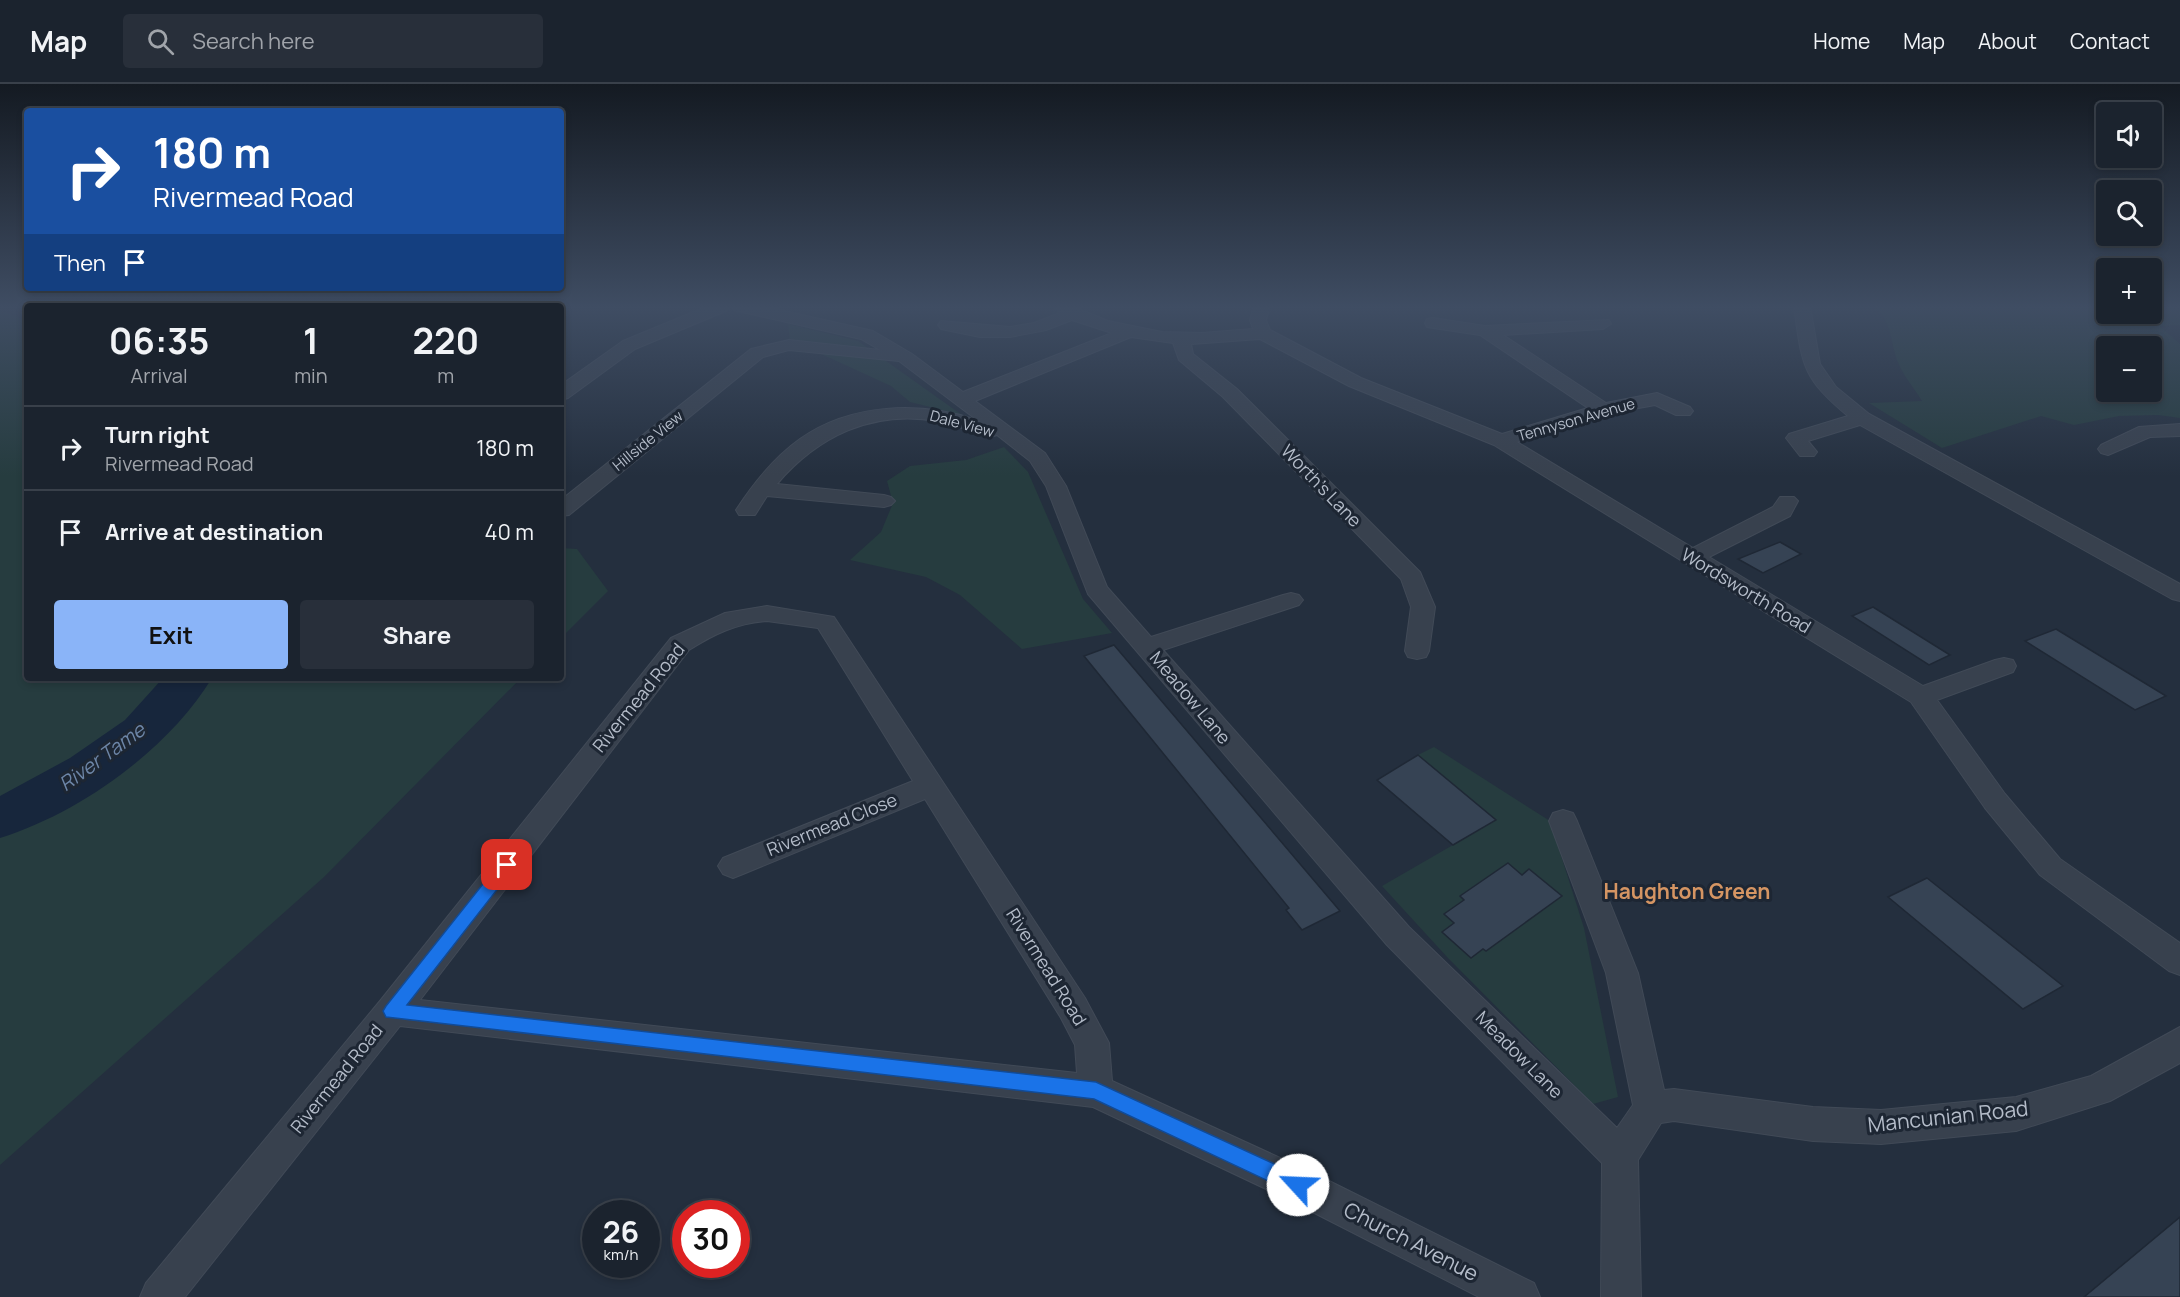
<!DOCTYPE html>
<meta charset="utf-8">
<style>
:root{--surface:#1b232e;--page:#282f3a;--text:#f1f3f6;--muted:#a0a4aa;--line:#39404a;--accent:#8ab4f8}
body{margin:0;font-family:Manrope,sans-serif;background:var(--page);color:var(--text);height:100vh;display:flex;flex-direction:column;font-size:22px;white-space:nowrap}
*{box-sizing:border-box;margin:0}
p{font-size:20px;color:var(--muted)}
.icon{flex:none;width:33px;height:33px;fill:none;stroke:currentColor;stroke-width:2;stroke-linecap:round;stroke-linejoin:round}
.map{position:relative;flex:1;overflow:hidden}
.panel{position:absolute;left:24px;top:219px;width:540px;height:378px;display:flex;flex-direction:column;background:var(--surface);border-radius:6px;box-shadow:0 3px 9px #0003,0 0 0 2px var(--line)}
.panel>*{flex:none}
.hud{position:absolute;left:24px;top:24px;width:540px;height:183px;border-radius:6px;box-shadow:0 3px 9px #0003,0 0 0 2px var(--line);background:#1a4fa0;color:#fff;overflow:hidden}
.fabs{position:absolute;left:2096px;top:18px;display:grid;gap:12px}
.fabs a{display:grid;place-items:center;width:66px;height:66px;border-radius:6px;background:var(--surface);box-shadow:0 3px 9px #0003,0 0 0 2px var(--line);font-size:30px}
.speed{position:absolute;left:582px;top:1116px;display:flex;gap:12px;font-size:30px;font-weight:700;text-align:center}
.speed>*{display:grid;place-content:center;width:78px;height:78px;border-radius:50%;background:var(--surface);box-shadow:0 3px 9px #0003,0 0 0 2px var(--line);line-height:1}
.speed small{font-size:15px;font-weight:400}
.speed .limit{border:9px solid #d22;background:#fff;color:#111}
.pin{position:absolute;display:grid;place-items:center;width:51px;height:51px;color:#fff;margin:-26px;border-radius:12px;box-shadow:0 3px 9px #0006}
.me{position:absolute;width:66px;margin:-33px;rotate:295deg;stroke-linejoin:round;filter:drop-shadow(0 0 4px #0008)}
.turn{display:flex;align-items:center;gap:21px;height:126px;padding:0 30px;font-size:27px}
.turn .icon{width:78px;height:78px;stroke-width:2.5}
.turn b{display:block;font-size:42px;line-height:51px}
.then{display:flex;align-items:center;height:57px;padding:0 30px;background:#0003;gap:12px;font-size:22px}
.eta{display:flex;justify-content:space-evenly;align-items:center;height:102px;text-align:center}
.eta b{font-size:36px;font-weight:700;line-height:42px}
.button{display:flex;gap:12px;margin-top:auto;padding:12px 30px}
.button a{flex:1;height:69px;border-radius:6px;background:var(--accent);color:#111;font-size:24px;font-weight:700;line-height:69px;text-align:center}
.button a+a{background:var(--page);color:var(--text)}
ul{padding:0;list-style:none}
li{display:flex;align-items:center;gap:18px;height:84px;padding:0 30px;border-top:2px solid var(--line)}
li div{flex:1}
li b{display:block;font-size:22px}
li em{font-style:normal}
header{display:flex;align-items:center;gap:36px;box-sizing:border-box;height:84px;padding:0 30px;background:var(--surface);border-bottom:2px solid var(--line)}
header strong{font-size:28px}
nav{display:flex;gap:33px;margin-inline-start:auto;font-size:21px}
.search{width:420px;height:54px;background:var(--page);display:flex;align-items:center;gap:15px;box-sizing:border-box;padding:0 21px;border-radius:6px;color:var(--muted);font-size:22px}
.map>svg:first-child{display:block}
.green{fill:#263c3f;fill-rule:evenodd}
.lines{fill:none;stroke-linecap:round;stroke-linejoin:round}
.river{fill:#17263c;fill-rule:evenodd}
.building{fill:#364354;stroke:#1f2835;stroke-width:1.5}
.street-casing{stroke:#414a57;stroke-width:2}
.street{fill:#38414e;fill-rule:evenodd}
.route{fill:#1a73e8;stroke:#114b97;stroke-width:1.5}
.labels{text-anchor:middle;stroke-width:6;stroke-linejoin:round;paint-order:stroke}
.far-street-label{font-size:15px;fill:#b4bcc9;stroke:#1d2633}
.street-label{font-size:18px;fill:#b4bcc9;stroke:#1d2633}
.water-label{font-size:20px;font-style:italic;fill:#6d86a8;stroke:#1d2633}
.quarter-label{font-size:21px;font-weight:bold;fill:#d59563;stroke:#1d2633}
.near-street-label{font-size:21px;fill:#b4bcc9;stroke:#1d2633}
</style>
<header>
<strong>Map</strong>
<div class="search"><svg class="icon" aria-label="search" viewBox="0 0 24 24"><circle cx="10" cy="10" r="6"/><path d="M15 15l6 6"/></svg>Search here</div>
<nav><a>Home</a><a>Map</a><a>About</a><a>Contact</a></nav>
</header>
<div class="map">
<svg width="2180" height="1213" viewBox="0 0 2180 1213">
<rect width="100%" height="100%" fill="#242f3e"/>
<path class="green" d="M 1873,222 L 2106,222 L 2106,230 L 2151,230 L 2151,222 L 2180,222 L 2180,241 L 2160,242 L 2180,260 L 2180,334 L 2158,331 L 2119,332 L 2074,341 L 2041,332 L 1942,364 L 1869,319 L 1922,317 C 1914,304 1902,290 1897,276 C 1890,255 1892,237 1873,222 ZM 2106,262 L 2151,262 L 2151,308 L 2106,308 Z
M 0,226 L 27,237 L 27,594 L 162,594 C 145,617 127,641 105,660 C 77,686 35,702 0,716 Z
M 788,240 L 858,257 L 962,331 L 910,318 L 891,302 L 817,268 L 791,267 Z
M 1004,363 L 1028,388 L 1083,515 L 1112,549 L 1022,565 L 960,511 L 926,493 L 850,476 L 881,448 L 893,419 L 887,397 L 910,382 L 966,376 Z
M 561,464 L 577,465 L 608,507 L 561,554 Z
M 212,594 L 521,594 L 324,793 L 0,1081 L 0,743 C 91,710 144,659 212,594 Z
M 1434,663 L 1550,737 L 1584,844 L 1618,1013 L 1593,1020 L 1448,874 L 1382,802 L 1472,750 L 1418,671 Z"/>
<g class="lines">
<path class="river" d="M 163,594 L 212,594 C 168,666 80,729 0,754 L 0,712 L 70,674 L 125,636 Z"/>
</g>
<path class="building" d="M 1780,458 L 1801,470 L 1763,489 L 1738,475 Z
M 1873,523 L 1950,571 L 1929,581 L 1852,532 Z
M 2056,545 L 2166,612 L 2135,626 L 2025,557 Z
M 1114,561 L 1340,827 L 1302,846 L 1286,826 L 1289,824 L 1084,572 Z
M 1418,671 L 1496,736 L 1453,761 L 1377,696 Z
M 1508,779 L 1522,791 L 1529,785 L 1562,812 L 1486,867 L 1483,865 L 1471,874 L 1442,848 L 1454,839 L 1444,830 L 1464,816 L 1460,812 Z
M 1927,794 L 2063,902 L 2023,925 L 1888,813 Z
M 2180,1133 L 2180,1213 L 2084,1213 Z"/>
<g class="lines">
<defs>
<path id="street" d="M 708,222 L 730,222 L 728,226 L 635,265 L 568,314 L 561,316 L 561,301 L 623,257 Z
M 732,222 L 762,222 L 873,247 L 912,270 L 963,308 L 1112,249 L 1072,236 L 1046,246 L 1010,253 L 980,253 L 941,245 L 938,241 L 941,237 L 1010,243 L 1034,239 L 1060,229 L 1053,222 L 1071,222 L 1108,237 L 1162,248 L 1202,249 L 1253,245 L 1250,236 L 1254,222 L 1270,222 L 1266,236 L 1270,246 L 1361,294 L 1502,350 L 1588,324 L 1480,251 L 1427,243 L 1425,239 L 1427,235 L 1433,234 L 1485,242 L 1609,236 L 1611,240 L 1603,245 L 1503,251 L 1606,319 L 1657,309 L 1690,323 L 1693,327 L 1690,331 L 1676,331 L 1655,321 L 1606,330 L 1517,358 L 1693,464 L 1773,423 L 1780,413 L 1794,413 L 1798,417 L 1790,432 L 1709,473 L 1923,602 L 1995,576 L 2004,574 L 2013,576 L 2016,582 L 2013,588 L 1937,616 L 2005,710 L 2060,775 L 2180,859 L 2180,891 L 2169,887 L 2040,791 L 1985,724 L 1911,618 L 1494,361 L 1349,302 L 1260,255 L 1191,260 L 1193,270 L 1237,305 L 1420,488 L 1435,523 L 1429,567 L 1426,573 L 1417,575 L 1408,573 L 1405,567 L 1411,523 L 1401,495 L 1223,313 L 1179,276 L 1173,259 L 1131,253 L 975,317 L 1045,369 L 1066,402 L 1107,503 L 1151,553 L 1283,511 L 1291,509 L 1299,511 L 1303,516 L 1299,521 L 1163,566 L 1409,843 L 1617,1044 L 1633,1021 L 1606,889 L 1549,737 L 1553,729 L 1563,726 L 1573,729 L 1577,737 L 1638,889 L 1664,1006 L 1674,1005 L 1813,1023 L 1881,1026 L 2016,1013 L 2091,992 L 2180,943 L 2180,979 L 2110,1017 L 2016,1047 L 1881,1060 L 1813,1057 L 1674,1037 L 1661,1039 L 1638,1076 L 1641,1213 L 1601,1213 L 1602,1079 L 1387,861 L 1088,510 L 1046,402 L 1030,377 L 997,351 L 990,353 C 972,348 955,340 937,337 C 872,326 818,352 777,400 L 884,411 L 891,413 L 895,417 L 891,421 L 884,423 L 767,412 L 755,431 L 739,431 L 736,426 C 753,400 773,374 800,355 C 851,319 920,317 977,336 L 899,277 L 789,266 L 763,273 L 569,431 L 561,432 L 561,416 L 751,265 L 789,256 L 880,266 L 861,255 L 734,226 Z
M 1794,222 L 1810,222 L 1820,280 L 1836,303 L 1869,330 L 2180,500 L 2180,517 L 2172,515 L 1860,341 L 1808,357 L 1817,368 L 1814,372 L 1800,372 L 1786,354 L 1789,350 L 1848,332 C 1801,293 1802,280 1794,222 Z
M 2180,340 L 2180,352 L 2150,353 L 2108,371 L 2101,369 L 2098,365 L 2101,361 L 2139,343 Z
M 767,522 L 834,533 L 1085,914 L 1109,959 L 1112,997 L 1311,1088 L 1534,1199 L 1540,1213 L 1479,1213 L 1285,1114 L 1093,1023 L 400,942 L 185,1213 L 140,1213 L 146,1199 L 380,917 L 671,554 L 725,529 ZM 767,537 L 818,544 L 913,697 L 723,774 L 718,782 L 723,790 L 733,794 L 743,790 L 925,715 L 1061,934 L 1075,961 L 1077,989 L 420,916 L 689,566 C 714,550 737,539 767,537 Z"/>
</defs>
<use href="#street" class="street-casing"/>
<use href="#street" class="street"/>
</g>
<linearGradient id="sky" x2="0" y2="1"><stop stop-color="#141a22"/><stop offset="0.57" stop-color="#3f4d63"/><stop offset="1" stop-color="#3f4d63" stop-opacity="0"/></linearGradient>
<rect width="2180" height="392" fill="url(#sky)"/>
<path class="route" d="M 507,774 L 515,781 L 513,785 L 407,921 L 1096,998 L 1305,1094 L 1308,1101 L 1305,1108 L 1298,1111 L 1094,1015 L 386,933 L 383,927 L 386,922 L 502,776 Z"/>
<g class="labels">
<g class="far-street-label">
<text transform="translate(1576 336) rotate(-16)" y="5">Tennyson Avenue</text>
<text transform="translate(962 340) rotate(15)" y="5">Dale View</text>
<text transform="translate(648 357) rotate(-39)" y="5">Hillside View</text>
</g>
<g class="street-label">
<text transform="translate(1321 402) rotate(46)" y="6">Worth's Lane</text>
<text transform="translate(1746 507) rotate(31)" y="6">Wordsworth Road</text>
<text transform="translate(639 614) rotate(-51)" y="6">Rivermead Road</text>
<text transform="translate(1190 614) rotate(50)" y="6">Meadow Lane</text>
<text transform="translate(832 741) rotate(-22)" y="6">Rivermead Close</text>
<text transform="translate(1046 883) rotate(58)" y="6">Rivermead Road</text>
<text transform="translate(1519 971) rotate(45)" y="6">Meadow Lane</text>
<text transform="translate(337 995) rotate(-51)" y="6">Rivermead Road</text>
</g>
<g class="water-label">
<text transform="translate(102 673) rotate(-36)" y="7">River Tame</text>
</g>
<g class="quarter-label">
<text x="1687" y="815">Haughton Green</text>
</g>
<g class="near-street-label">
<text transform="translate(1948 1033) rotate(-6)" y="7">Mancunian Road</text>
<text transform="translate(1411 1158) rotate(27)" y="7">Church Avenue</text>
</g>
</g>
</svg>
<div class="fabs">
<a><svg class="icon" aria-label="sound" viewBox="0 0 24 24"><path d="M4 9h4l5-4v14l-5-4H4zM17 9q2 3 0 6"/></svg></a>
<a><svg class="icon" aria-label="search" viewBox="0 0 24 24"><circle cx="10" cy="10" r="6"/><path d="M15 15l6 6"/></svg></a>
<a>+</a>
<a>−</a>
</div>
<div class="speed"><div>26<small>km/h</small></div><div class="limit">30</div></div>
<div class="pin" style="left:507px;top:781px;background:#d93025"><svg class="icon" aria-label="arrive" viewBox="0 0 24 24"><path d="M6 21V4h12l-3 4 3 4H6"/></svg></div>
<svg class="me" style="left:1298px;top:1101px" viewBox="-20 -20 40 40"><circle r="19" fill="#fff"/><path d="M0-13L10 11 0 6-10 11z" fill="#1a73e8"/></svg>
<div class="hud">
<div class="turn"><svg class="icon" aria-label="right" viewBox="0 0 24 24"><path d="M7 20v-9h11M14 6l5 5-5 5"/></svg><div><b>180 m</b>Rivermead Road</div></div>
<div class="then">Then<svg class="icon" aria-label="arrive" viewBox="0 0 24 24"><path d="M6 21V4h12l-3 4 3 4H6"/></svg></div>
</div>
<section class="panel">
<div class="eta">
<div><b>06:35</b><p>Arrival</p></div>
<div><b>1</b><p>min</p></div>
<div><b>220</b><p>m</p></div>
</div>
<ul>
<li><svg class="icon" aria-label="right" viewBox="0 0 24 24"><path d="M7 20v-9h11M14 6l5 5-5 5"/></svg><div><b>Turn right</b><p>Rivermead Road</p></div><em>180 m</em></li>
<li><svg class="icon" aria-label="arrive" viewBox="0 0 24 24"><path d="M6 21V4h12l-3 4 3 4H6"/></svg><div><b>Arrive at destination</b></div><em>40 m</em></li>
</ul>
<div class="button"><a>Exit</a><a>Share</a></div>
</section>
</div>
